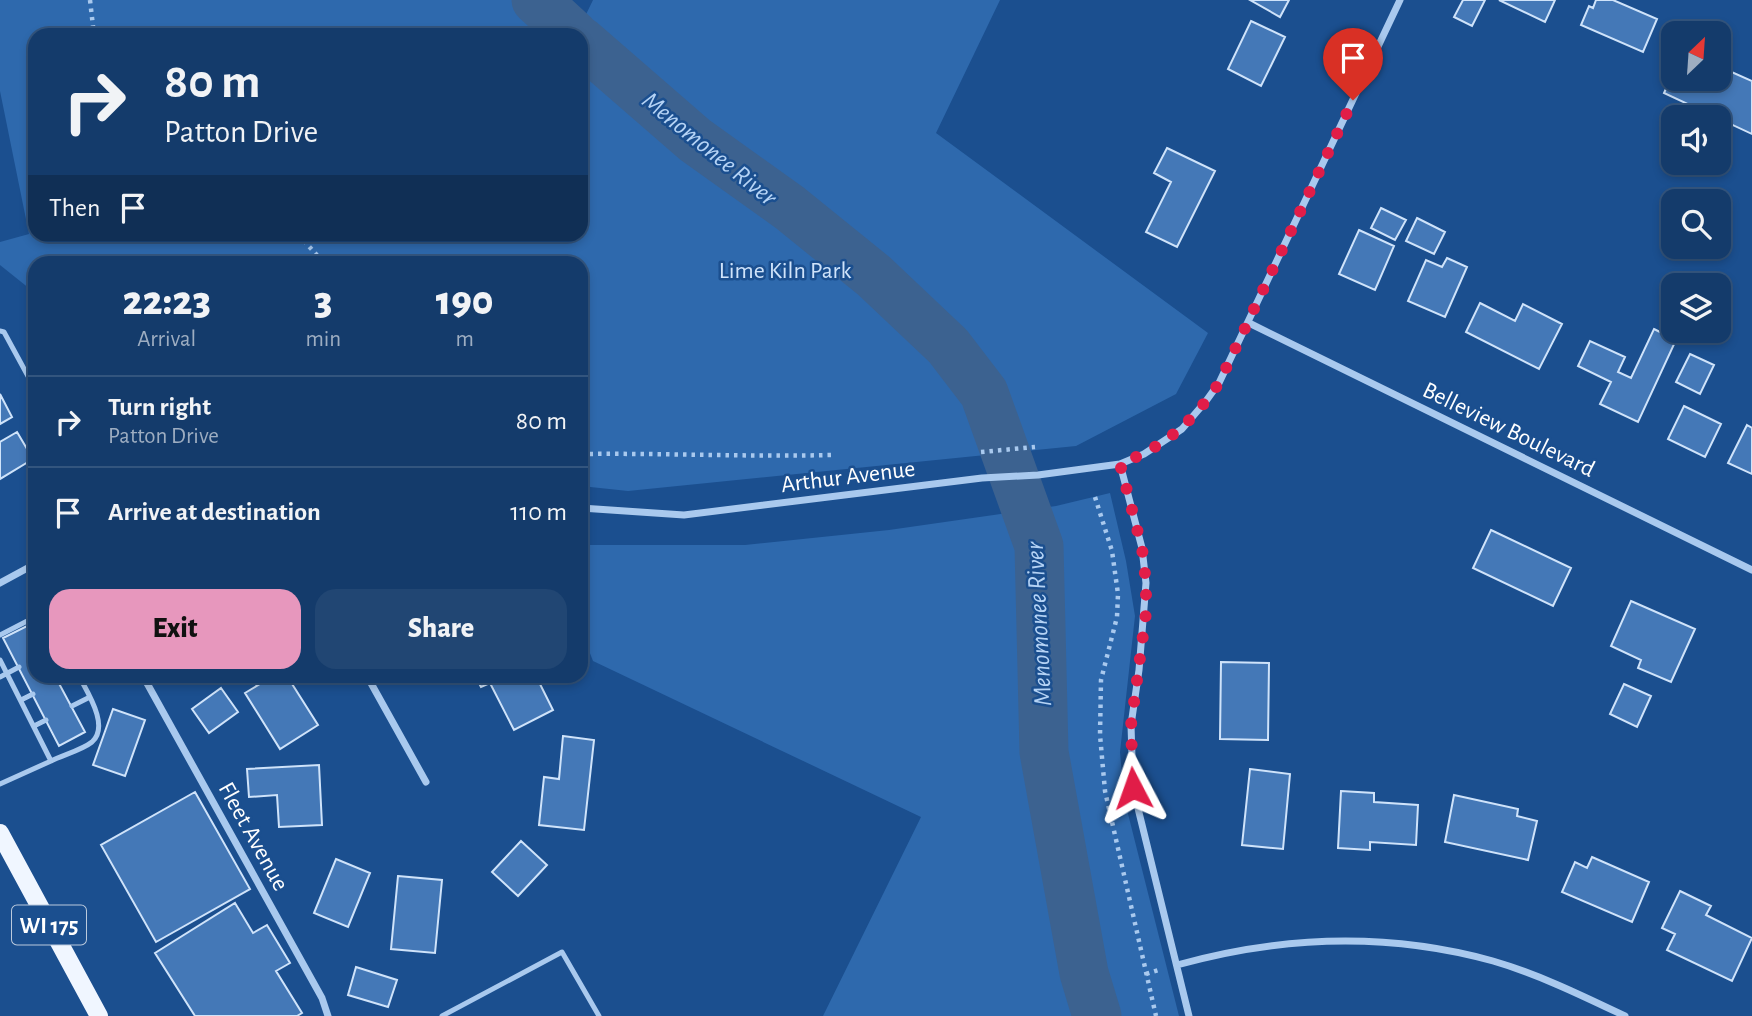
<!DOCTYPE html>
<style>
:root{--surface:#143b6b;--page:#214673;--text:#f1f3f6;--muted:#9dadc1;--line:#33557e;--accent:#e797bd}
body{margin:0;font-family:"Alegreya Sans",sans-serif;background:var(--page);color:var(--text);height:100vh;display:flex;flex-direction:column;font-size:26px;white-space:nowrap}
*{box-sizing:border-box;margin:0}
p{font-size:23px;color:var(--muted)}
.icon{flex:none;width:38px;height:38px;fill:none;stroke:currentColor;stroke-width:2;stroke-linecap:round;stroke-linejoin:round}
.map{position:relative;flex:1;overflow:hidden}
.panel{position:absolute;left:28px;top:256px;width:560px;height:427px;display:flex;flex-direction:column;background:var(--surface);border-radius:21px;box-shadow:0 4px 10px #0003,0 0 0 2px var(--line)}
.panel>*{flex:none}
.top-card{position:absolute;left:28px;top:28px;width:560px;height:214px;border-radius:21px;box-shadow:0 4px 10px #0003,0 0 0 2px var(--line);background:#143b6b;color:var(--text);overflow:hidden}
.needle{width:46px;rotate:25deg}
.buttons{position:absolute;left:1661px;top:21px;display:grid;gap:14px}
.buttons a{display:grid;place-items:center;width:70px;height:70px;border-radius:14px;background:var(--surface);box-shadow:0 4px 10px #0003,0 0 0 2px var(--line);font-size:35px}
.pin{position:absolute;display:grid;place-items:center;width:60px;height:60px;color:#fff;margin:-72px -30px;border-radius:50% 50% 50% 0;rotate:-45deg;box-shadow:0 0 7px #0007}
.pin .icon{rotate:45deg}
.me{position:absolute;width:77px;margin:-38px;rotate:356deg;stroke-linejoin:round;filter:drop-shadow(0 0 5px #0008)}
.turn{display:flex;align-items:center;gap:24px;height:147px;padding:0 21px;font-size:32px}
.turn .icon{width:91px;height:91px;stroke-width:2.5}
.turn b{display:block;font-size:49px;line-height:60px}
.then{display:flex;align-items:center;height:66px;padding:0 21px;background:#0003;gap:14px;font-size:26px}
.eta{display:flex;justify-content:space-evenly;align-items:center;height:119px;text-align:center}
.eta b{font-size:42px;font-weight:800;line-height:49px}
.button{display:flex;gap:14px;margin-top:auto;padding:14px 21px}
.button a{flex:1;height:80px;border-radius:21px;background:var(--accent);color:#111;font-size:28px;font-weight:800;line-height:80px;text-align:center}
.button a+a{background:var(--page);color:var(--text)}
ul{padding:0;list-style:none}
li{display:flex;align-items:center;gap:21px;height:91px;padding:0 21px;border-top:2px solid var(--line)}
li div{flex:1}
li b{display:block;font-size:26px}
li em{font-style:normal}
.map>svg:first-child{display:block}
.green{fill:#2e69ad}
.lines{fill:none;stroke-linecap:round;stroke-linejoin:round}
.river{stroke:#3c6290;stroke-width:49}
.building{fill:#4478b7;stroke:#cfe3fa;stroke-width:2}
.path{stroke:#a9c9ee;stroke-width:4.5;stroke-dasharray:3.5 5;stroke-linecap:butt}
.service{stroke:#a9c9ee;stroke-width:5}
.minor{stroke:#a9c9ee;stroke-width:7}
.primary{stroke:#f0f6ff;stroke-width:18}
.route{stroke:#e11d48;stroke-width:12;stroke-dasharray:0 21.6}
.labels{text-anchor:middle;stroke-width:5;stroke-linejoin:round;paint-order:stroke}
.shield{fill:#1b4f8f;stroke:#bbcadd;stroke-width:2}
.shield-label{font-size:23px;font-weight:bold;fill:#fff}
.park-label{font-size:24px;fill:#cfe3fa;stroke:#1b4f8f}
.street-label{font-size:24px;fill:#fff;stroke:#1b4f8f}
.water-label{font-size:26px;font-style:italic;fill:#b5d3f5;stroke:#1b4f8f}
</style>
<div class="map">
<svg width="1752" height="1016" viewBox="0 0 1752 1016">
<rect width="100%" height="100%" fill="#1b4f8f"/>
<path class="green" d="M 0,0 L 515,0 L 553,35 L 35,35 L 35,234 L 581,234 L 581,35 L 576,35 L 593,0 L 1000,0 L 936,133 L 1208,333 L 1176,394 L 1076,446 L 628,491 L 581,486 L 581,262 L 35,262 L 35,293 L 0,265 L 0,242 L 29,234 L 0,91 Z
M 1110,493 L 1126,561 L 1135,616 L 1120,752 L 1124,798 L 1179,1016 L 823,1016 L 921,817 L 593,661 L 581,630 L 581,545 L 745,545 L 889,530 L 1056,506 Z"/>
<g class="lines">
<path class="river" d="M 536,0 L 574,35
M 581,41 L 695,140 L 790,208 L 874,276 L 948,346 L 984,393 L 1039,546 L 1044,752 L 1084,973 L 1097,1016"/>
</g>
<path class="building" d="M 1250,0 L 1289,0 L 1280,17 Z
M 1463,0 L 1485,0 L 1472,26 L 1454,17 Z
M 1499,0 L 1555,0 L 1545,22 Z
M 1596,0 L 1613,0 L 1657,19 L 1643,52 L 1581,25 L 1589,6 L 1593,8 Z
M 1251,21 L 1285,37 L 1261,86 L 1228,69 Z
M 1718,66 L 1752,81 L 1752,134 L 1664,93 L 1673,73 L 1673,79 L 1718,79 Z
M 1167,148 L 1215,171 L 1177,247 L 1146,232 L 1171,182 L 1154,173 Z
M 1381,208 L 1406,220 L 1395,240 L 1371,228 Z
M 1417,218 L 1445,232 L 1434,254 L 1406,241 Z
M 1359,230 L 1394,246 L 1375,290 L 1339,274 Z
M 1447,258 L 1467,267 L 1445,317 L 1408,301 L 1426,260 L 1442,267 Z
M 1480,303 L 1515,321 L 1523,304 L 1562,324 L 1539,369 L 1466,332 Z
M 1654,329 L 1676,340 L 1638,422 L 1600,404 L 1611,382 L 1578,366 L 1590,341 L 1625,357 L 1618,372 L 1631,378 Z
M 1690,354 L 1714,365 L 1700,394 L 1676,382 Z
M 0,394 L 12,417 L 0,424 Z
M 1684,406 L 1721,424 L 1705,457 L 1668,439 Z
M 1747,425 L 1752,428 L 1752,474 L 1728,463 Z
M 17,432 L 33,459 L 0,479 L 0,442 Z
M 1491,530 L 1571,568 L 1553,606 L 1473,568 Z
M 1631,601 L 1695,629 L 1671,682 L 1638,668 L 1641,660 L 1611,646 Z
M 29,625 L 35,636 L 35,676 L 55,676 L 85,732 L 59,746 L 3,638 Z
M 1221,662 L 1269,663 L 1268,740 L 1220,739 Z
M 273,676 L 287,676 L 318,725 L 280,749 L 245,693 Z
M 475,676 L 536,676 L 553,710 L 514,730 L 490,683 L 481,687 Z
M 1624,684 L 1651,696 L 1637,727 L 1610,714 Z
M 221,688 L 238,712 L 209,733 L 192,709 Z
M 113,709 L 145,720 L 125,776 L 93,765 Z
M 563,736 L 594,740 L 584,830 L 539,825 L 544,777 L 559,779 Z
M 319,765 L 322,825 L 279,827 L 277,795 L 249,797 L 247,769 Z
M 1250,769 L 1290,774 L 1283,849 L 1242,845 Z
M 1341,791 L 1374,793 L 1374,802 L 1418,805 L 1416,845 L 1370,842 L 1370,850 L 1338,848 Z
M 195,792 L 250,889 L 156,942 L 101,845 Z
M 1454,795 L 1518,809 L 1517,816 L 1537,821 L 1528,860 L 1445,842 Z
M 521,841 L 547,865 L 518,896 L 492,872 Z
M 1592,857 L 1649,882 L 1632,922 L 1562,892 L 1575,862 L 1587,868 Z
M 336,859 L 370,873 L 348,927 L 314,913 Z
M 398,876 L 442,880 L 435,953 L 391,949 Z
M 1680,891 L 1711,906 L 1706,915 L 1752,938 L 1732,981 L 1667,950 L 1675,934 L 1662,928 Z
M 235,903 L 253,933 L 267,925 L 290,963 L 276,971 L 302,1013 L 297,1016 L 195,1016 L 155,953 Z
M 356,967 L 397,980 L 388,1007 L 348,995 Z"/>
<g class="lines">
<path class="path" d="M 90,0 L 94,35
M 298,234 L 323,262
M 981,452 L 1035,447
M 581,454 C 665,453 748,457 832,455
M 1095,497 L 1112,551 L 1118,594 L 1117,617 L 1101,680 L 1100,735 L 1105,791 L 1156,1016
M 1146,974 L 1162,969"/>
<path class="service" d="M 0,331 L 4,332 L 35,389
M 29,567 L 35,581
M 0,635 L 35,617
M 0,660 L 51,761 C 63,755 82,750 92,742 C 110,726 87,692 79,676
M 0,677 L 19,667
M 58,681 L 70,676
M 21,700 L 33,694
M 72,706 L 90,697
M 34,726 L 46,720
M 0,784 L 51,761
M 442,1016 L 562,952 L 599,1016"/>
<path class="minor" d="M 1249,323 L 1752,570
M 1120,464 L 1142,548 L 1146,583 L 1139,670 L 1131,725 L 1133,788 L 1189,1016
M 581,508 L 684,515 L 982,478 L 1038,475 L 1120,464 L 1144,454 L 1182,429 L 1206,401 L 1219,383 L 1400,0
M 0,583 L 35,564
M 143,676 L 322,998 L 328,1016
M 367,676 L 426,782
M 1177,965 C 1281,936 1388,932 1493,961 C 1538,974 1583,996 1625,1016"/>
<path class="primary" d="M 0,833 L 99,1016"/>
</g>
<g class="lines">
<path class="route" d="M 1133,788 L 1131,725 L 1146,613 L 1146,583 L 1142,548 L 1120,464 C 1165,446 1191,424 1219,383 L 1353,100"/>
</g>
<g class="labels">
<rect class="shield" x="12" y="905.5" width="74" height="39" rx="5"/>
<g class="shield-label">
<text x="49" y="933">WI 175</text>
</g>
<g class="park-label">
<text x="785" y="278">Lime Kiln Park</text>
</g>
<g class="street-label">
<text transform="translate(1509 429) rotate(26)" y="8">Belleview Boulevard</text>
<text transform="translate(848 476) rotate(-7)" y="8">Arthur Avenue</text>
<text transform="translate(254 836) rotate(61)" y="8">Fleet Avenue</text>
</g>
<g class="water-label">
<text transform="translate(710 148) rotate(39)" y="9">Menomonee River</text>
<text transform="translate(1038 624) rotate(-93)" y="9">Menomonee River</text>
</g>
</g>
</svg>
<div class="buttons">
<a><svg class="needle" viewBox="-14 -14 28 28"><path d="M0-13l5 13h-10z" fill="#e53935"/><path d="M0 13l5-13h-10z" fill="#9dadc1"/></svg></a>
<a><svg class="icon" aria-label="sound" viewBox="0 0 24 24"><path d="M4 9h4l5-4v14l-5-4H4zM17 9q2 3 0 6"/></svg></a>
<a><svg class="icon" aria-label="search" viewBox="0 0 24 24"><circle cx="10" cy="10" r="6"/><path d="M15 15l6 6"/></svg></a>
<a><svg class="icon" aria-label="layers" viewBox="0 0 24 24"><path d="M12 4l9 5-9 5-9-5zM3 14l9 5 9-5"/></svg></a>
</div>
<div class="pin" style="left:1353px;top:100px;background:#d93025"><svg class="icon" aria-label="arrive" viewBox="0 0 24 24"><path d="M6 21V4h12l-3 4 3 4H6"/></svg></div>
<svg class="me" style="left:1133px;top:788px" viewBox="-20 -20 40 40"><path d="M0-17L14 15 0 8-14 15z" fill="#e11d48" stroke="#fff" stroke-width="4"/></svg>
<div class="top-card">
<div class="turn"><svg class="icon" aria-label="right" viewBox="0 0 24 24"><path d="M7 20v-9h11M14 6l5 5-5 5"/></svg><div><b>80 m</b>Patton Drive</div></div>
<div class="then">Then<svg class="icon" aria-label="arrive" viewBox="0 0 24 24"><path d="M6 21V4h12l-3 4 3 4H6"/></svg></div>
</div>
<section class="panel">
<div class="eta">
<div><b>22:23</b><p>Arrival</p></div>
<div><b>3</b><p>min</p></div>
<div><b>190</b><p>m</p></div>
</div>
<ul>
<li><svg class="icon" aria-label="right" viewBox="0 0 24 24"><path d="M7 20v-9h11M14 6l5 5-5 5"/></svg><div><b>Turn right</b><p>Patton Drive</p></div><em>80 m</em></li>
<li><svg class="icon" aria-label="arrive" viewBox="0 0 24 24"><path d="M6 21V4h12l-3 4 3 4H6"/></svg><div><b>Arrive at destination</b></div><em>110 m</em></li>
</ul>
<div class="button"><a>Exit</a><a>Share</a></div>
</section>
</div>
